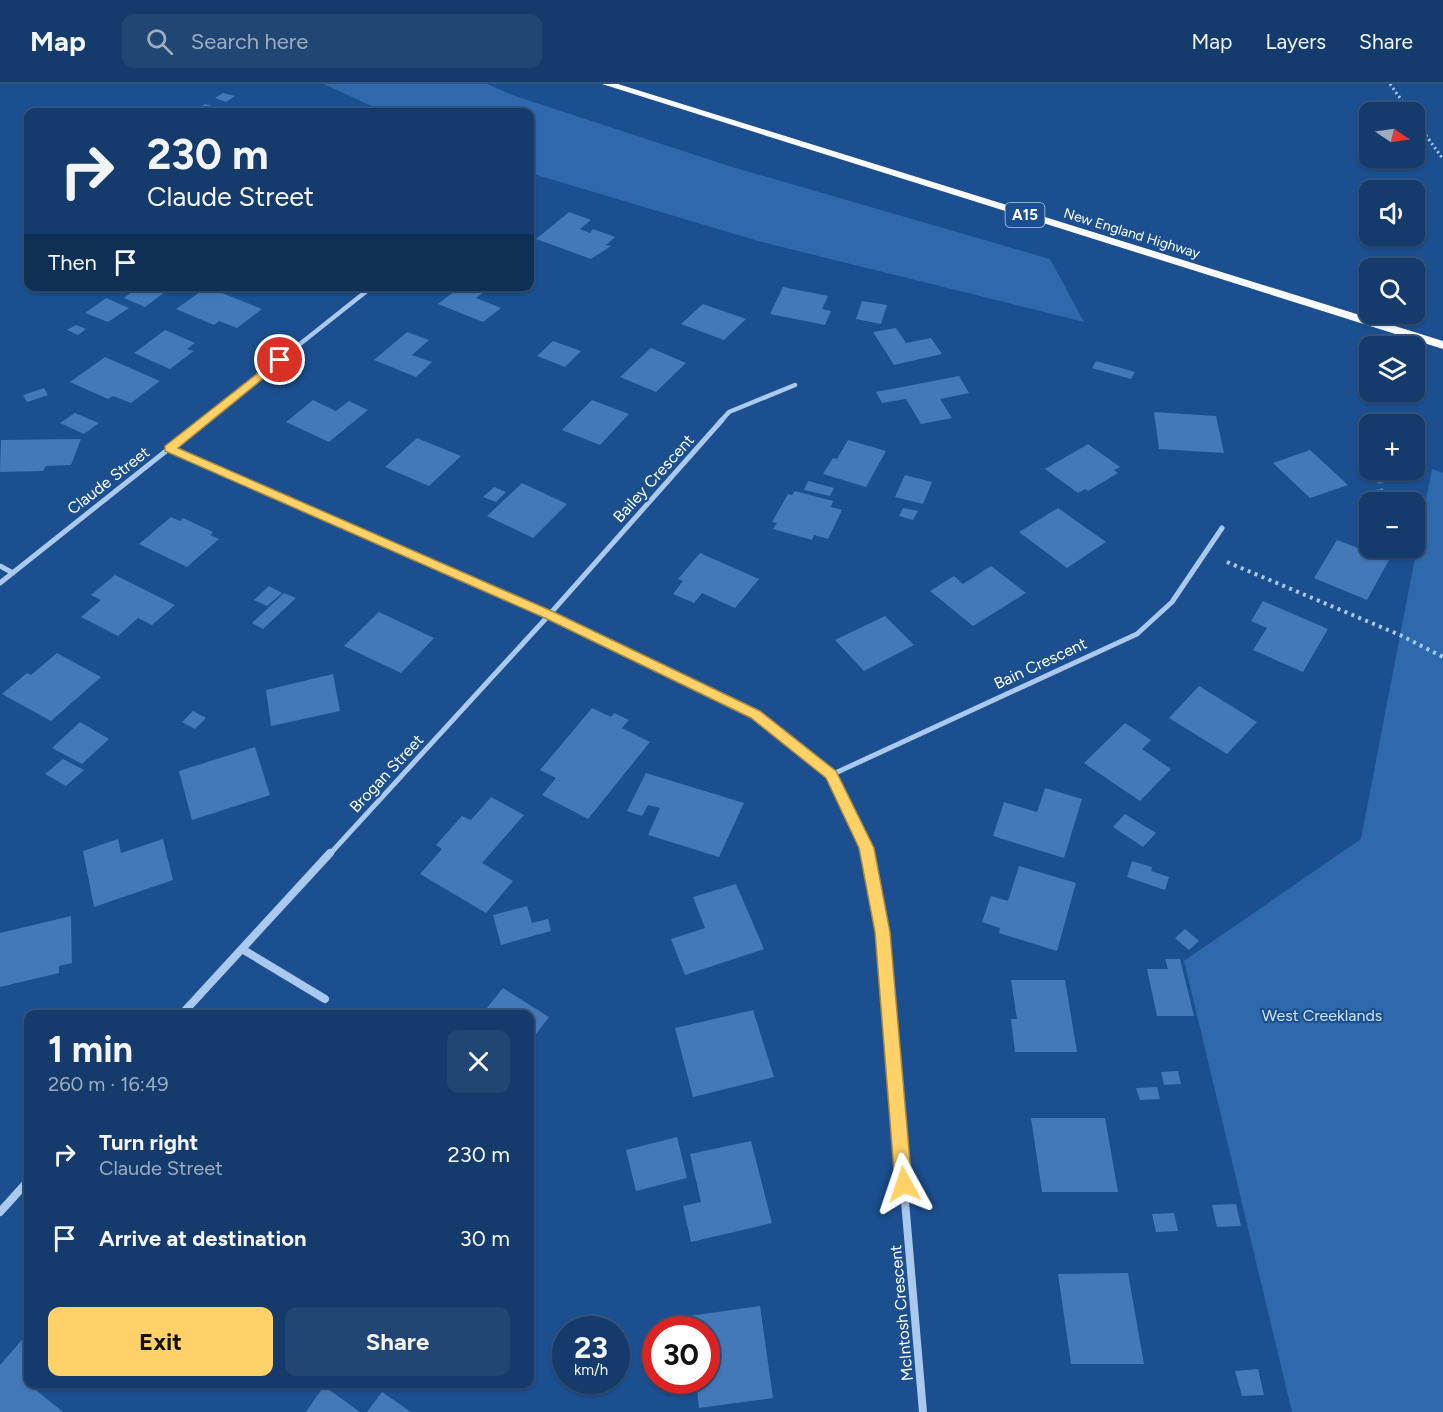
<!DOCTYPE html>
<meta charset="utf-8">
<style>
:root{--surface:#143b6b;--page:#214673;--text:#f1f3f6;--muted:#9dadc1;--line:#33557e;--accent:#ffd166}
body{margin:0;font-family:Figtree,sans-serif;background:var(--page);color:var(--text);height:100vh;display:flex;flex-direction:column;font-size:22px;white-space:nowrap}
*{box-sizing:border-box;margin:0}
p{font-size:20px;color:var(--muted)}
.icon{flex:none;width:33px;height:33px;fill:none;stroke:currentColor;stroke-width:2;stroke-linecap:round;stroke-linejoin:round}
.map{position:relative;flex:1;overflow:hidden}
.details{position:absolute;left:24px;top:926px;width:510px;height:378px;display:flex;flex-direction:column;background:var(--surface);border-radius:12px;box-shadow:0 2px 4px #0004,0 0 0 2px var(--line)}
.details>*{flex:none}
.banner{position:absolute;left:24px;top:24px;width:510px;height:183px;border-radius:12px;box-shadow:0 2px 4px #0004,0 0 0 2px var(--line);background:#143b6b;color:var(--text);overflow:hidden}
.needle{width:39px;rotate:103deg}
.buttons{position:absolute;left:1359px;top:18px;display:grid;gap:12px}
.buttons a{display:grid;place-items:center;width:66px;height:66px;border-radius:12px;background:var(--surface);box-shadow:0 2px 4px #0004,0 0 0 2px var(--line);font-size:30px}
.speed{position:absolute;left:552px;top:1232px;display:flex;gap:12px;font-size:30px;font-weight:700;text-align:center}
.speed>*{display:grid;place-content:center;width:78px;height:78px;border-radius:50%;background:var(--surface);box-shadow:0 2px 4px #0004,0 0 0 2px var(--line);line-height:1}
.speed small{font-size:15px;font-weight:400}
.speed .limit{border:9px solid #d22;background:#fff;color:#111}
.pin{position:absolute;display:grid;place-items:center;width:51px;height:51px;color:#fff;margin:-26px;border:3px solid #fff;border-radius:50%;box-shadow:0 2px 6px #0007}
.me{position:absolute;width:66px;margin:-33px;rotate:355deg;stroke-linejoin:round;filter:drop-shadow(0 0 4px #0008)}
.turn{display:flex;align-items:center;gap:21px;height:126px;padding:0 24px;font-size:27px}
.turn .icon{width:78px;height:78px;stroke-width:2.5}
.turn b{display:block;font-size:42px;line-height:51px}
.then{display:flex;align-items:center;height:57px;padding:0 24px;background:#0003;gap:12px;font-size:22px}
.round{display:grid;place-items:center;flex:none;width:63px;height:63px;border-radius:12px;background:var(--page)}
.headline{display:flex;align-items:center;justify-content:space-between;height:102px;padding:0 24px}
h1{font-size:36px;font-weight:700;line-height:45px}
.button{display:flex;gap:12px;margin-top:auto;padding:12px 24px}
.button a{flex:1;height:69px;border-radius:12px;background:var(--accent);color:#111;font-size:24px;font-weight:700;line-height:69px;text-align:center}
.button a+a{background:var(--page);color:var(--text)}
ul{padding:0;list-style:none}
li{display:flex;align-items:center;gap:18px;height:84px;padding:0 24px}
li div{flex:1}
li b{display:block;font-size:22px}
li em{font-style:normal}
header{display:flex;align-items:center;gap:36px;box-sizing:border-box;height:84px;padding:0 30px;background:var(--surface);border-bottom:2px solid var(--line)}
header strong{font-size:28px}
nav{display:flex;gap:33px;margin-inline-start:auto;font-size:21px}
.search{width:420px;height:54px;background:var(--page);display:flex;align-items:center;gap:15px;box-sizing:border-box;padding:0 21px;border-radius:12px;color:var(--muted);font-size:22px}
.map>svg:first-child{display:block}
.green{fill:#2e69ad}
.building{fill:#4478b7}
.lines{fill:none;stroke-linecap:round;stroke-linejoin:round}
.path-far1{stroke:#a9c9ee;stroke-width:3;stroke-dasharray:2 3;stroke-linecap:butt}
.path{stroke:#a9c9ee;stroke-width:4;stroke-dasharray:3 4.5;stroke-linecap:butt}
.minor-far2{stroke:#a9c9ee;stroke-width:4.5}
.minor-far1{stroke:#a9c9ee;stroke-width:5}
.minor{stroke:#a9c9ee;stroke-width:8}
.trunk{fill:#f8faff;fill-rule:evenodd}
.route{fill:#ffd166;stroke:#a68842;stroke-width:1.5}
.labels{text-anchor:middle;stroke-width:4.5;stroke-linejoin:round;paint-order:stroke}
.far-street-label{font-size:14px;fill:#fff;stroke:#1b4f8f}
.shield{fill:#1b4f8f;stroke:#bbcadd;stroke-width:1.5}
.shield-label{font-size:15px;font-weight:bold;fill:#fff}
.street-label{font-size:16px;fill:#fff;stroke:#1b4f8f}
.park-label{font-size:16px;fill:#cfe3fa;stroke:#1b4f8f}
</style>
<header>
<strong>Map</strong>
<div class="search"><svg class="icon" aria-label="search" viewBox="0 0 24 24"><circle cx="10" cy="10" r="6"/><path d="M15 15l6 6"/></svg>Search here</div>
<nav><a>Map</a><a>Layers</a><a>Share</a></nav>
</header>
<div class="map">
<svg width="1443" height="1328" viewBox="0 0 1443 1328">
<rect width="100%" height="100%" fill="#1b4f8f"/>
<path class="green" d="M 324,0 L 487,0 L 515,12 L 729,82 L 1050,175 L 1084,238 L 758,157 L 530,89 L 530,28 L 384,28 Z
M 1432,385 L 1443,389 L 1443,1328 L 1292,1328 L 1184,877 L 1361,755 Z"/>
<path class="building" d="M 223,9 L 235,12 L 226,18 L 215,14 Z
M 205,20 L 231,28 L 191,28 Z
M 569,128 L 591,136 L 580,145 L 590,149 L 593,145 L 615,153 L 606,161 L 611,162 L 591,175 L 536,155 Z
M 139,202 L 151,202 L 165,208 L 145,223 L 124,214 Z
M 451,202 L 491,202 L 476,214 L 501,224 L 483,238 L 438,220 L 455,207 L 449,204 Z
M 207,203 L 262,225 L 237,244 L 219,237 L 214,241 L 176,225 Z
M 783,203 L 828,212 L 822,225 L 831,227 L 825,241 L 770,230 Z
M 106,214 L 129,224 L 108,238 L 85,229 Z
M 862,217 L 887,221 L 881,240 L 856,235 Z
M 703,220 L 746,235 L 724,256 L 681,240 Z
M 76,241 L 86,245 L 78,251 L 67,246 Z
M 896,244 L 906,259 L 931,254 L 942,270 L 894,281 L 873,248 Z
M 165,246 L 195,259 L 187,265 L 194,267 L 170,285 L 134,269 Z
M 407,248 L 429,256 L 412,271 L 432,278 L 416,293 L 374,276 Z
M 553,257 L 581,267 L 565,283 L 537,272 Z
M 651,264 L 686,279 L 656,308 L 620,293 Z
M 105,273 L 160,297 L 131,319 L 113,312 L 108,315 L 70,298 Z
M 1096,277 L 1135,288 L 1131,295 L 1092,284 Z
M 959,292 L 969,309 L 940,315 L 952,334 L 921,340 L 906,315 L 882,319 L 876,308 Z
M 44,304 L 48,311 L 27,318 L 23,311 Z
M 313,316 L 336,327 L 349,317 L 368,326 L 329,358 L 286,338 Z
M 592,316 L 629,330 L 600,361 L 562,346 Z
M 1154,328 L 1216,332 L 1224,369 L 1159,365 Z
M 75,329 L 99,339 L 84,350 L 60,339 Z
M 417,354 L 461,372 L 429,402 L 385,383 Z
M 81,355 L 71,381 L 46,382 L 43,387 L 0,388 L 1,356 Z
M 848,356 L 886,367 L 866,403 L 823,390 L 833,374 L 837,375 Z
M 1088,360 L 1120,383 L 1114,386 L 1118,389 L 1088,407 L 1085,405 L 1078,409 L 1045,385 Z
M 1310,366 L 1348,401 L 1310,414 L 1273,379 Z
M 1370,378 L 1370,386 L 1397,386 L 1403,391 L 1379,400 L 1360,381 Z
M 905,391 L 932,398 L 923,420 L 895,413 Z
M 808,397 L 834,404 L 830,412 L 804,406 Z
M 522,399 L 567,420 L 533,454 L 487,432 Z
M 494,403 L 506,408 L 496,418 L 483,413 Z
M 1382,404 L 1390,412 L 1380,415 L 1372,407 Z
M 795,407 L 833,417 L 831,423 L 842,426 L 828,455 L 814,451 L 812,456 L 773,445 L 777,439 L 772,438 L 788,410 L 792,411 Z
M 903,424 L 918,427 L 913,436 L 899,432 Z
M 1058,424 L 1106,458 L 1067,484 L 1019,448 Z
M 171,433 L 180,437 L 183,434 L 213,448 L 210,451 L 219,455 L 187,483 L 139,460 Z
M 1337,456 L 1389,476 L 1367,516 L 1314,494 Z
M 700,469 L 759,495 L 735,524 L 702,509 L 694,519 L 673,510 L 683,497 L 678,495 Z
M 991,482 L 1026,509 L 973,542 L 930,507 L 954,492 L 963,500 Z
M 115,491 L 175,521 L 152,541 L 138,534 L 118,552 L 81,533 L 101,516 L 91,511 Z
M 269,502 L 282,509 L 267,522 L 254,516 Z
M 284,509 L 296,514 L 263,545 L 252,539 Z
M 1263,517 L 1328,545 L 1303,588 L 1253,566 L 1267,544 L 1251,537 Z
M 379,528 L 434,554 L 401,589 L 344,562 Z
M 885,532 L 914,561 L 864,587 L 835,556 Z
M 57,569 L 101,593 L 51,637 L 2,610 L 27,589 L 31,591 Z
M 333,590 L 340,627 L 271,642 L 266,606 Z
M 1199,602 L 1257,638 L 1227,670 L 1169,634 Z
M 592,624 L 611,633 L 614,629 L 629,636 L 622,644 L 650,658 L 588,735 L 542,711 L 556,694 L 540,686 Z
M 193,627 L 206,634 L 195,645 L 182,638 Z
M 80,638 L 109,655 L 82,680 L 52,664 Z
M 1125,639 L 1151,656 L 1142,665 L 1171,685 L 1140,717 L 1084,679 Z
M 255,663 L 270,711 L 192,736 L 179,687 Z
M 63,675 L 84,686 L 66,702 L 45,690 Z
M 646,689 L 744,719 L 719,773 L 648,751 L 660,724 L 648,721 L 642,732 L 627,727 Z
M 1045,704 L 1082,715 L 1064,774 L 993,752 L 1004,718 L 1037,728 Z
M 491,713 L 524,731 L 482,779 L 513,797 L 486,829 L 420,790 L 442,765 L 436,761 L 462,732 L 471,736 Z
M 1125,730 L 1156,749 L 1143,763 L 1113,743 Z
M 118,755 L 121,769 L 163,755 L 173,796 L 94,823 L 83,767 Z
M 1132,777 L 1152,783 L 1151,787 L 1169,793 L 1165,806 L 1127,793 Z
M 1019,782 L 1076,799 L 1057,867 L 999,849 L 1000,844 L 982,838 L 991,812 L 1008,817 Z
M 736,800 L 764,865 L 685,891 L 671,855 L 705,844 L 693,813 Z
M 527,822 L 532,839 L 548,835 L 551,847 L 501,861 L 493,831 Z
M 71,832 L 72,879 L 59,882 L 59,889 L 0,903 L 0,849 Z
M 1185,845 L 1199,857 L 1189,866 L 1175,854 Z
M 1165,875 L 1180,875 L 1194,932 L 1157,932 L 1147,885 L 1168,885 Z
M 1011,896 L 1065,896 L 1077,968 L 1015,968 L 1011,935 L 1017,935 Z
M 503,904 L 549,933 L 530,958 L 530,930 L 482,930 Z
M 753,926 L 774,993 L 693,1013 L 675,944 Z
M 1178,987 L 1181,1000 L 1164,1001 L 1161,988 Z
M 1157,1003 L 1160,1015 L 1140,1016 L 1136,1004 Z
M 1031,1034 L 1105,1034 L 1118,1108 L 1042,1108 Z
M 677,1053 L 687,1094 L 636,1107 L 626,1066 Z
M 751,1057 L 772,1139 L 691,1158 L 683,1122 L 701,1118 L 690,1070 Z
M 1236,1120 L 1241,1142 L 1217,1143 L 1212,1121 Z
M 1174,1129 L 1178,1147 L 1156,1148 L 1152,1130 Z
M 1128,1189 L 1144,1280 L 1071,1280 L 1058,1190 Z
M 760,1222 L 773,1314 L 699,1324 L 696,1296 L 706,1296 L 706,1245 L 690,1245 L 689,1232 Z
M 28,1249 L 28,1299 L 42,1299 L 36,1306 L 63,1328 L 0,1328 L 0,1281 Z
M 1258,1285 L 1264,1311 L 1242,1312 L 1235,1287 Z
M 324,1302 L 360,1328 L 306,1328 Z
M 382,1308 L 411,1328 L 367,1328 Z"/>
<g class="lines">
<path class="path-far1" d="M 1390,0 L 1410,28
M 1414,35 L 1443,75"/>
<path class="path" d="M 1227,478 L 1400,551 L 1443,573"/>
<path class="minor-far2" d="M 203,337 L 373,202
M 721,337 L 729,328 L 795,301"/>
<path class="minor-far1" d="M 169,365 L 549,531 L 755,630 L 831,691 L 868,771
M 0,482 L 13,489
M 0,499 L 205,336
M 831,691 L 1137,550 L 1172,518 L 1222,444
M 329,771 L 549,531 L 722,336"/>
<path class="minor" d="M 868,769 L 882,848 L 923,1328
M 242,865 L 325,915
M 182,930 L 330,769
M 0,1128 L 28,1097"/>
<path class="trunk" d="M 602,0 L 618,0 L 1443,257 L 1443,265 Z"/>
</g>
<path class="route" d="M 277,274 L 286,276 L 178,364 L 554,528 L 760,627 L 836,687 L 874,764 L 890,848 L 912,1100 L 910,1105 L 904,1108 L 898,1105 L 895,1100 L 875,848 L 859,764 L 826,694 L 751,634 L 545,534 L 165,367 L 165,362 Z"/>
<g class="labels">
<g class="far-street-label">
<text transform="translate(1132 149) rotate(17)" y="5">New England Highway</text>
</g>
<rect class="shield" x="1005.5" y="119" width="39" height="24" rx="4.5"/>
<g class="shield-label">
<text x="1025" y="136">A15</text>
</g>
<g class="street-label">
<text transform="translate(653 394) rotate(-48)" y="6">Bailey Crescent</text>
<text transform="translate(108 396) rotate(-38)" y="6">Claude Street</text>
<text transform="translate(1040 579) rotate(-25)" y="6">Bain Crescent</text>
<text transform="translate(386 689) rotate(-47)" y="6">Brogan Street</text>
<text transform="translate(901 1229) rotate(-95)" y="6">McIntosh Crescent</text>
</g>
<g class="park-label">
<text x="1322" y="937">West Creeklands</text>
</g>
</g>
</svg>
<div class="buttons">
<a><svg class="needle" viewBox="-14 -14 28 28"><path d="M0-13l5 13h-10z" fill="#e53935"/><path d="M0 13l5-13h-10z" fill="#9dadc1"/></svg></a>
<a><svg class="icon" aria-label="sound" viewBox="0 0 24 24"><path d="M4 9h4l5-4v14l-5-4H4zM17 9q2 3 0 6"/></svg></a>
<a><svg class="icon" aria-label="search" viewBox="0 0 24 24"><circle cx="10" cy="10" r="6"/><path d="M15 15l6 6"/></svg></a>
<a><svg class="icon" aria-label="layers" viewBox="0 0 24 24"><path d="M12 4l9 5-9 5-9-5zM3 14l9 5 9-5"/></svg></a>
<a>+</a>
<a>−</a>
</div>
<div class="speed"><div>23<small>km/h</small></div><div class="limit">30</div></div>
<div class="pin" style="left:280px;top:276px;background:#d93025"><svg class="icon" aria-label="arrive" viewBox="0 0 24 24"><path d="M6 21V4h12l-3 4 3 4H6"/></svg></div>
<svg class="me" style="left:904px;top:1100px" viewBox="-20 -20 40 40"><path d="M0-17L14 15 0 8-14 15z" fill="#ffd166" stroke="#fff" stroke-width="4"/></svg>
<div class="banner">
<div class="turn"><svg class="icon" aria-label="right" viewBox="0 0 24 24"><path d="M7 20v-9h11M14 6l5 5-5 5"/></svg><div><b>230 m</b>Claude Street</div></div>
<div class="then">Then<svg class="icon" aria-label="arrive" viewBox="0 0 24 24"><path d="M6 21V4h12l-3 4 3 4H6"/></svg></div>
</div>
<section class="details">
<div class="headline"><div><h1>1 min</h1><p>260 m · 16:49</p></div><a class="round"><svg class="icon" aria-label="close" viewBox="0 0 24 24"><path d="M6 6l12 12M18 6L6 18"/></svg></a></div>
<ul>
<li><svg class="icon" aria-label="right" viewBox="0 0 24 24"><path d="M7 20v-9h11M14 6l5 5-5 5"/></svg><div><b>Turn right</b><p>Claude Street</p></div><em>230 m</em></li>
<li><svg class="icon" aria-label="arrive" viewBox="0 0 24 24"><path d="M6 21V4h12l-3 4 3 4H6"/></svg><div><b>Arrive at destination</b></div><em>30 m</em></li>
</ul>
<div class="button"><a>Exit</a><a>Share</a></div>
</section>
</div>
